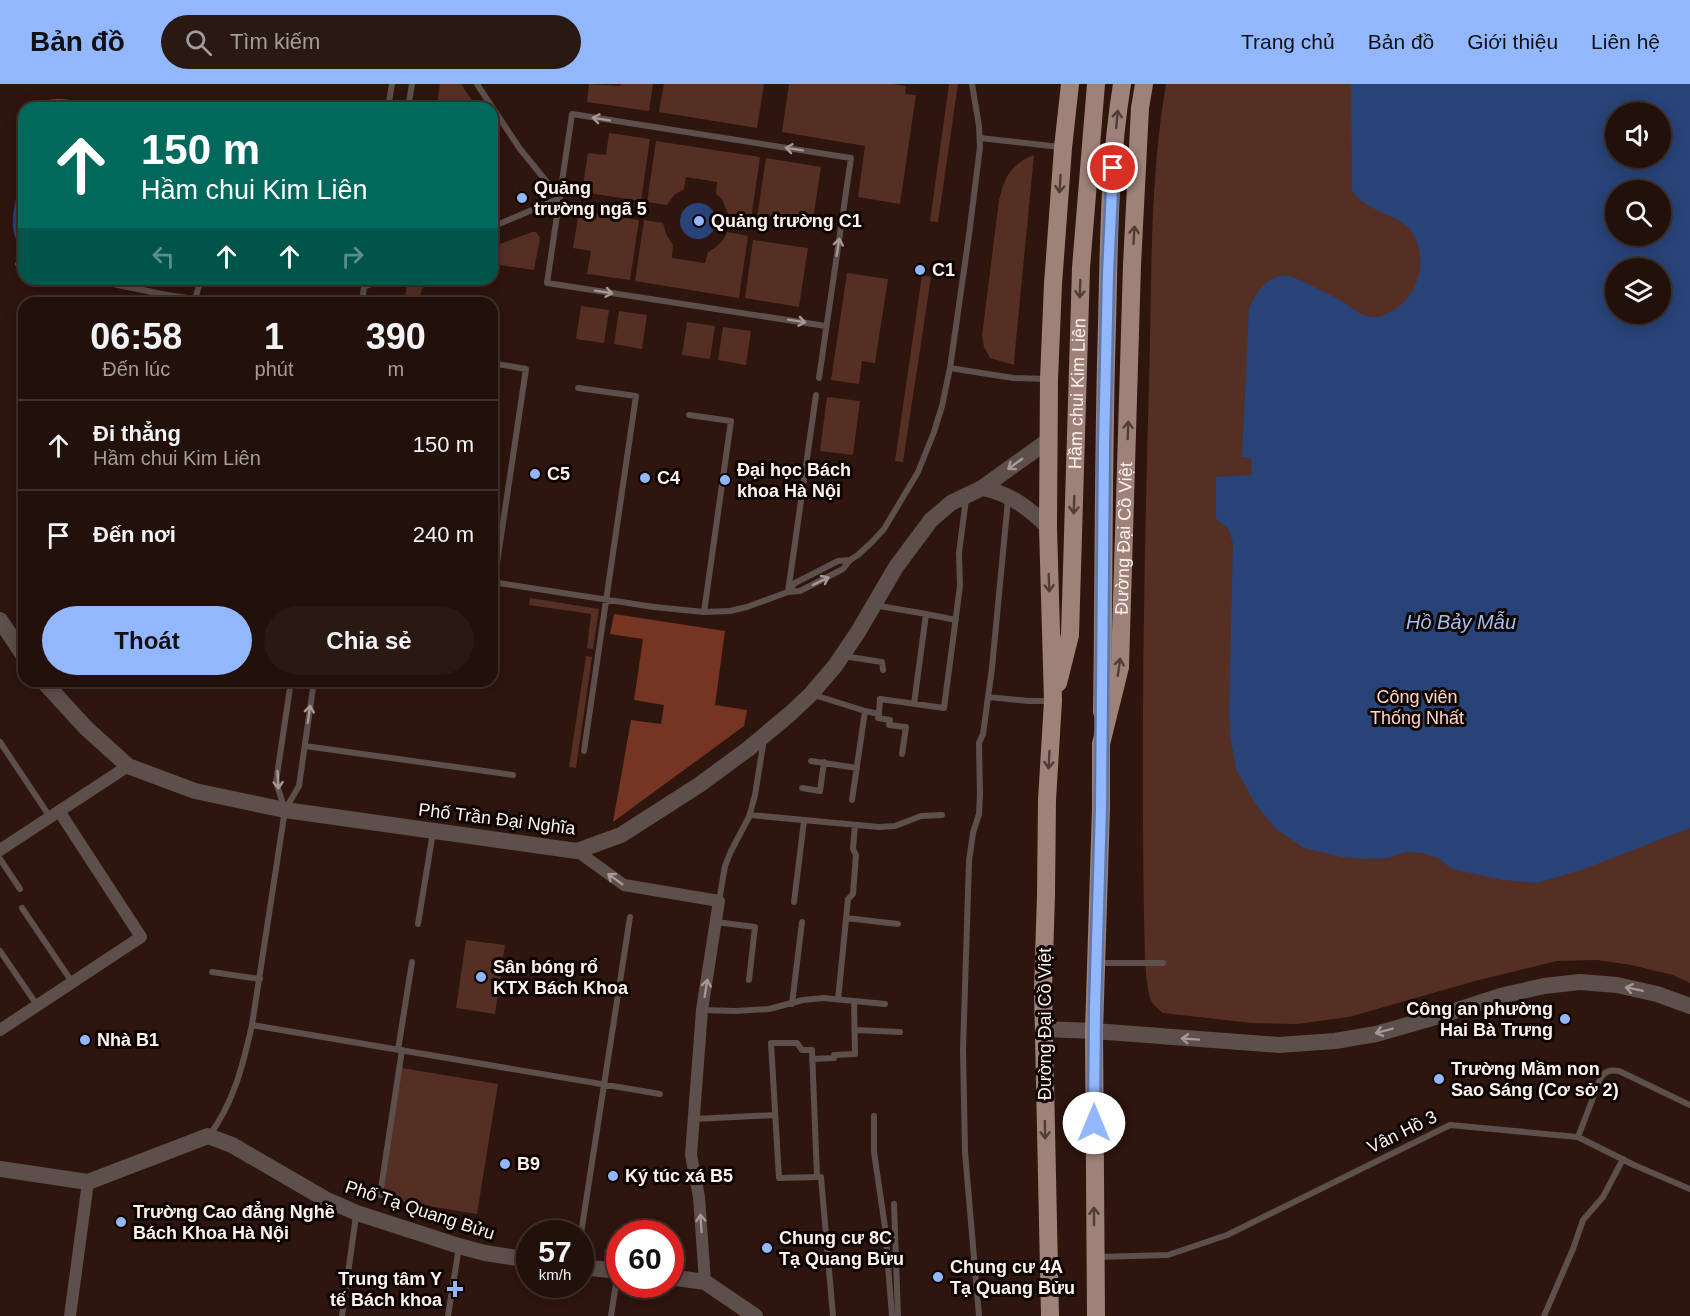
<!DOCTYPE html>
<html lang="vi">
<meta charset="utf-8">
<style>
:root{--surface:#22100a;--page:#2a1913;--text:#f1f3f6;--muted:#a29d9c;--line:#3f302b;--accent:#92b7fd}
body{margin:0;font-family:Arial,sans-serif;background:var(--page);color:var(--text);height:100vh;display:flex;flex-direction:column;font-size:22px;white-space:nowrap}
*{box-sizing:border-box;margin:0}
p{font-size:20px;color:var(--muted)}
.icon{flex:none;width:33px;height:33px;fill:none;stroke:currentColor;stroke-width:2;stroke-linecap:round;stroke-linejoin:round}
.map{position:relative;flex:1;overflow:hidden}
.panel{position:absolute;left:18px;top:213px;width:480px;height:390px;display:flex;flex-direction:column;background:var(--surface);border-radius:18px;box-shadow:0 3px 15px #0003,0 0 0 2px var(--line)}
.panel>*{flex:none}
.top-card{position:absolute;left:18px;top:18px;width:480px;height:183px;border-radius:18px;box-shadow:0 3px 15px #0003,0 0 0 2px var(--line);background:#00695c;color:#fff;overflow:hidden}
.buttons{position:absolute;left:1605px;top:18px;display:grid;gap:12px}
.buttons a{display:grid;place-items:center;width:66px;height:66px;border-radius:50%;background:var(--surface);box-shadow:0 3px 15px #0003,0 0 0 2px var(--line);font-size:30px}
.speed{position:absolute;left:516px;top:1136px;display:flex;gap:12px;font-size:30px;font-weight:700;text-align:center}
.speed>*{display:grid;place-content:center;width:78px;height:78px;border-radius:50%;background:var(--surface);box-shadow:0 3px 15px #0003,0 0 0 2px var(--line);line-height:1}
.speed small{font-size:15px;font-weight:400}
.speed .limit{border:9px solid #d22;background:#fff;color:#111}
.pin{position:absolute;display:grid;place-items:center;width:51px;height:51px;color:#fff;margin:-26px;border:3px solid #fff;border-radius:50%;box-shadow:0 2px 6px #0007}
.me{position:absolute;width:66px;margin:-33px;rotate:0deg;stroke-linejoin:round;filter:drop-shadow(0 0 4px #0008)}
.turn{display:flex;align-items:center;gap:21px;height:126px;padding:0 24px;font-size:27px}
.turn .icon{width:78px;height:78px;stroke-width:2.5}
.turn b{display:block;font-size:42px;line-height:51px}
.lanes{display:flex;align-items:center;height:57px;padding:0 24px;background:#0003;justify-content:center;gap:30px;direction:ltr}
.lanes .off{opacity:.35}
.eta{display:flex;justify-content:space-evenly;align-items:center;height:102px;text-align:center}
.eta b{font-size:36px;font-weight:700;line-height:42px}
.primary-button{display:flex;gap:12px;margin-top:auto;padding:12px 24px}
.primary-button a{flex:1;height:69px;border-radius:36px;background:var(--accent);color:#111;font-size:24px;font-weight:700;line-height:69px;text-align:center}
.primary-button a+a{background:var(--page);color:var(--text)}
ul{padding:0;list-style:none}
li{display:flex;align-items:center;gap:18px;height:90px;padding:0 24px;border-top:2px solid var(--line)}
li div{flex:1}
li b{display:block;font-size:22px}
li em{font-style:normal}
header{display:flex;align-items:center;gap:36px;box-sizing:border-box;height:84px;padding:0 30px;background:var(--accent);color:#111}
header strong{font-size:28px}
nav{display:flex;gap:33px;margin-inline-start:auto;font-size:21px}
.search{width:420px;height:54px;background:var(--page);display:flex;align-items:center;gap:15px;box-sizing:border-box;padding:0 21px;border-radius:33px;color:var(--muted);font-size:22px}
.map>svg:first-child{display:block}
.green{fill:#552f24;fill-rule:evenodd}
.forest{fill:#763522}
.water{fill:#284378;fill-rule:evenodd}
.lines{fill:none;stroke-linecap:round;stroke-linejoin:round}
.service{stroke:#5d4f4b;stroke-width:6}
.minor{stroke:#5d4f4b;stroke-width:12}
.tertiary{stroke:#5d4f4b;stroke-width:16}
.primary{stroke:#9e8179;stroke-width:18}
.oneway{stroke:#a59895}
.oneway2{stroke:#4f3d38}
.route-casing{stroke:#5f77a4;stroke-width:15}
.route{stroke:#92b7fd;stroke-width:10}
.poi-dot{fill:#92b7fd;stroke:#0f0503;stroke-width:2}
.labels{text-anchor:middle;stroke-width:6;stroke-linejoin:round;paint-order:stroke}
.poi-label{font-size:18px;font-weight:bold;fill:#fef2ef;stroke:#0f0503;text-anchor:start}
.street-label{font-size:18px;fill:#fef2ef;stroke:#0f0503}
.park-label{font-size:18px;fill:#ffd5c9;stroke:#0f0503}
.water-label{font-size:20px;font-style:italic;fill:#a4bfef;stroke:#0f0503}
</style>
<header>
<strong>Bản đồ</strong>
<div class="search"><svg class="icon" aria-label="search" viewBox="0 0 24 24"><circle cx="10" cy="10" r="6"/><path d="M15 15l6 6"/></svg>Tìm kiếm</div>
<nav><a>Trang chủ</a><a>Bản đồ</a><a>Giới thiệu</a><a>Liên hệ</a></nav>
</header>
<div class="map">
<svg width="1690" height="1232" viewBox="0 0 1690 1232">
<rect width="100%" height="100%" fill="#2e150e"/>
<path class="green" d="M 440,0 L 461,0 L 477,24 L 436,24 Z
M 589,0 L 620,2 L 621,0 L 653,0 L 649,27 L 587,18 Z
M 664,0 L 764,0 L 757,44 L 659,28 Z
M 789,0 L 893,0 L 906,2 L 905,10 L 916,11 L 900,120 L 858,113 L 865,62 L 782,48 Z
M 949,0 L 958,0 L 938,138 L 930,137 Z
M 1166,0 L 1690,0 L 1690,899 L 1673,891 L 1631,881 L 1597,876 L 1557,877 L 1475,897 L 1349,933 L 1297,940 L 1251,939 L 1163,929 C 1160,926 1154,922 1152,918 C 1144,904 1145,854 1144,835 C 1141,656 1144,478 1149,299 C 1152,200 1149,98 1166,0 ZM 1616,28 L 1660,28 L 1660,74 L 1616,74 ZM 1616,106 L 1660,106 L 1660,152 L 1616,152 ZM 1616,184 L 1660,184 L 1660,230 L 1616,230 Z
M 609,49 L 650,55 L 641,117 L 582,108 L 588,69 L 606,71 Z
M 656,57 L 760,73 L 751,135 L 729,132 L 722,115 L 716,110 L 717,98 L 686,93 L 684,105 L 674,111 L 667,121 L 647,118 Z
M 1034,71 L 1014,277 L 1014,281 L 990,274 L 984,263 L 982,252 L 999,116 C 1005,92 1011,80 1034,71 Z
M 766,74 L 821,83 L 812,142 L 757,133 Z
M 579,127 L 639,136 L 630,196 L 587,190 L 591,167 L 573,164 Z
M 644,136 L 663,139 L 667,152 L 673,161 L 672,174 L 705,179 L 708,168 C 717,163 723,158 727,148 L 748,152 L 739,214 L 635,197 Z
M 532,148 L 536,148 L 540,154 L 534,186 L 492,180 L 492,163 Z
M 753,156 L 808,164 L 799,223 L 745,214 Z
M 847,189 L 888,195 L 875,279 L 862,277 L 859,300 L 831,296 Z
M 922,191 L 931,193 L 903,378 L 895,377 Z
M 408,195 L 432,195 L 432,197 C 422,201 419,209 421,219 L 404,219 Z
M 581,222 L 609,226 L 604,259 L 576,255 Z
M 619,227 L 647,231 L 642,265 L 614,260 Z
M 687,238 L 715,242 L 710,275 L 682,271 Z
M 723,243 L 751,247 L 746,281 L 718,276 Z
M 827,313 L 860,317 L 853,371 L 820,367 Z
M 530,514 L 599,525 L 593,565 L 587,564 L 591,530 L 529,521 Z
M 586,572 L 592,573 L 576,684 L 569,683 Z
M 466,856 L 505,861 L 495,930 L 456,924 Z
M 402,984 L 498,1000 L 477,1130 L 381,1114 Z"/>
<path class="forest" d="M 614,530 L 725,547 L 715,621 L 747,626 L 744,642 L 613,738 L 631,636 L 661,640 L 664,621 L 634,616 L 643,555 L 610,550 Z"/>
<path class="water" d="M 1351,0 L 1690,0 L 1690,744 L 1584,785 L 1537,799 L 1503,796 L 1452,785 L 1438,774 L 1422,769 L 1406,768 L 1388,774 L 1366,775 L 1341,773 L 1304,764 L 1276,745 L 1256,721 L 1236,685 L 1230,650 L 1229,626 L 1233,459 L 1228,444 L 1216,435 L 1216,393 L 1252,391 L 1251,373 L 1242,373 L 1249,223 C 1258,207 1268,189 1289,192 C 1296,193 1335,213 1343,218 C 1351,223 1361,232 1371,233 C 1380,234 1385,231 1392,227 C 1418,213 1428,177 1414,151 C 1402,129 1366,130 1352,106 ZM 1616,28 L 1660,28 L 1660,74 L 1616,74 ZM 1616,106 L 1660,106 L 1660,152 L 1616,152 ZM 1616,184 L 1660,184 L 1660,230 L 1616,230 Z
M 24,87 L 24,165 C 2,147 18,110 24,87 Z
M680 137a18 18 0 1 1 36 0a18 18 0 1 1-36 0Z"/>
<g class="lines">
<path class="service" d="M 477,0 L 520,65 L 560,114 L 492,143
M 37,24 C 52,12 77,21 95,24
M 388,24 L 392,0
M 408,24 L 412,0
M 980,54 L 1060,63
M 18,180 L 24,181
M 89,195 L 167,211 L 222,219
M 364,203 L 381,195
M 195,215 L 201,195
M 362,219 L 365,195
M 492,279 L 526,285 L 494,499
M 950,284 L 1013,294 L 1046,295
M 819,294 L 851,74 L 572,30 L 547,199 L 826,242
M 578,304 L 636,312 L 584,667
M 689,331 L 731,337 L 704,528
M 492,498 L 654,523 L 704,528 L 730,527 L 747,523 L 788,508 L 800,507 L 843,485 L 850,476 L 858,471 L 872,458 L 884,445 L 918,388 L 934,348 L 942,322 L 950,284 L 969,151 L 980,63 L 979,42 L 972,0
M 788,507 L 795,499 L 838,477 L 850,476
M 788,508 L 816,311
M 874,521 L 926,530 L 914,620
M 926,530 L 956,536
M 843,572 L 882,578 L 883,586
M 811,610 L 865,627 L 852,716
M 988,613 L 1029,617 L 1052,617
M 865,627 L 879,630 L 878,634 L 890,636 L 889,641 L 906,643 L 902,670
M 879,630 L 880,615 L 944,624 L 960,502 L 959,469 L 966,415
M 0,658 L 50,733
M 305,662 L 513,691
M 811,677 L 857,684
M 802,704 L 820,707 L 824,678
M 284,723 L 276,698 L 291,597
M 750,731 L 879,743 L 895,742 L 921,732 L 942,731
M 0,775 L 20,805
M 719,817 L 725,782 L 731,767 L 749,733 L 755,711 L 764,655
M 794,818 L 804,737
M 22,824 L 72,898
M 846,834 L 898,840
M 716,838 L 755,843 L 749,896
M 418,840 L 433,748
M 0,867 L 37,921
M 1099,879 L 1163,879
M 212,888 L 260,895
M 838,916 L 848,815 L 853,810 L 856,771 L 853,765 L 855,741
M 792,920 L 802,838
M 702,926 L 735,927 L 769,925 L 803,916 L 823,914 L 885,920
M 252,941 L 660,1010
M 855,946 L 900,948
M 398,966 L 412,878
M 812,975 L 834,974 L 834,971 L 855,970 L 854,917
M 874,1032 L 874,1068 L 885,1143 L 892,1232
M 694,1035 L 775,1031
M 209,1052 C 234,1018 243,981 252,941 L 285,726 L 299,702 L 314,597
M 1578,1053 L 1601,993 C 1607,986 1610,986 1619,987 L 1690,1021
M 817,1093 L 779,1094 L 771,959 L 797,959 L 802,966 L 812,966 L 817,1093 L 821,1093 L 833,1232
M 380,1111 L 402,966
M 894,1120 L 898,1232
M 580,1156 L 630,833
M 1098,1173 L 1168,1171 L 1227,1151 L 1450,1041 L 1578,1053 L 1634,1081 L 1690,1105
M 342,1232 L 356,1132
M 448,1232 L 459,1163
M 611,1232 L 618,1187
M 979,1232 L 965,1068 L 963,966 L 969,777 L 973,749 L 979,730 L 980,710 L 979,659 L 983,650 L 992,584 L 1008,416
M 1544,1232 L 1573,1165 L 1583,1136 L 1603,1113 L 1623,1075"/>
<path class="minor" d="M 0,766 L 128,682
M 577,767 L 624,801 L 719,817 L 702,926 L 691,1071 L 699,1113 L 705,1198
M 0,946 L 141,853 L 59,727
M 70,1232 L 88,1098"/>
<path class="tertiary" d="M 982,404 C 1009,409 1029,424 1048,443
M 0,536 L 24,572
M 43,597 L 86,644 L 128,682 L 195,707 L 285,726 L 577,767 L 621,751 L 699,701 L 748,665 L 791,629 L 811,610 L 835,582 L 858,548 L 896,483 L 931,436 L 951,419 L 982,404 L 1049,356
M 1043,945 L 1094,947 L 1279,961 L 1335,957 L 1376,950 L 1439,932 L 1500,912 L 1544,902 L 1580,898 L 1617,901 L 1657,910 L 1690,922
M 0,1085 L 88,1098 L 208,1052 L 232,1061 L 325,1115 L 357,1129 L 459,1162 L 485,1169 L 530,1176
M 580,1183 L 620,1187
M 670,1193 L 705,1198 L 755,1232"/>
<g class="primary">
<path id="s1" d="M 1058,599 L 1070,551 L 1081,184 L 1096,0"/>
<path d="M 1102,628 C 1104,499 1103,370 1107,241 C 1109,161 1109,79 1122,0"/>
<path d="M 1050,1232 L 1043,905 L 1046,811 L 1047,716 L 1053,617 L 1048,443 L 1049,295 L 1053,200 L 1063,64 L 1070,0"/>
<path id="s2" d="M 1096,1232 L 1094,947 L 1101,724 L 1101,660 L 1120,583 L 1132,181 L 1140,24 L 1144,0"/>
</g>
</g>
<defs><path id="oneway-shaft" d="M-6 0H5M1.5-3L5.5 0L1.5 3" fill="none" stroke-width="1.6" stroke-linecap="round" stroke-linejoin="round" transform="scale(1.5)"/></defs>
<g class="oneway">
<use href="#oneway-shaft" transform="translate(601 35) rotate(-171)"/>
<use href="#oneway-shaft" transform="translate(794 65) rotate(-171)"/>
<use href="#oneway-shaft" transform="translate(838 163) rotate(-81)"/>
<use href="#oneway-shaft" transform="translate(604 208) rotate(9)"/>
<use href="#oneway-shaft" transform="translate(797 237) rotate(9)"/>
<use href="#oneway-shaft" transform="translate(1015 380) rotate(144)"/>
<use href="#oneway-shaft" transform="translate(821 497) rotate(-26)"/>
<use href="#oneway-shaft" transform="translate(309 630) rotate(-82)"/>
<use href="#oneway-shaft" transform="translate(278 696) rotate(87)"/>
<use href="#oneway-shaft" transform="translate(615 795) rotate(-144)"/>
<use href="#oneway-shaft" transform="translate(706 904) rotate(-81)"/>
<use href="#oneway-shaft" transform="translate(1634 905) rotate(-168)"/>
<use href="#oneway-shaft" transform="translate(1384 947) rotate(165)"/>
<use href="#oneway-shaft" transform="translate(1190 955) rotate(-176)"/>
<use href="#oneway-shaft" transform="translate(701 1139) rotate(-94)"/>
</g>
<g class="oneway2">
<use href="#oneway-shaft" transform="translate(1117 35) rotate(-85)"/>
<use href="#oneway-shaft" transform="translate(1060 100) rotate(94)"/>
<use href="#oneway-shaft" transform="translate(1134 151) rotate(-87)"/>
<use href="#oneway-shaft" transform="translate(1080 205) rotate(92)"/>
<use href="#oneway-shaft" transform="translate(1128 346) rotate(-88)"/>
<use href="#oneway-shaft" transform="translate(1074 421) rotate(92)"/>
<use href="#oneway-shaft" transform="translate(1049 499) rotate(88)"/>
<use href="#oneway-shaft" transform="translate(1119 583) rotate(-82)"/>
<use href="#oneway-shaft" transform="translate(1049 676) rotate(93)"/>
<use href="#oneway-shaft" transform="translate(1045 1046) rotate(89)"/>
<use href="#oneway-shaft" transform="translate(1094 1132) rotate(-90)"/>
</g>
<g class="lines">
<defs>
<path id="route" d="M 1094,1039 L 1095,924 L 1101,724 L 1104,362 L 1108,190 L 1113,84"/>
</defs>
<use href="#route" class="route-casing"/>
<use href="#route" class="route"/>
</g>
<g class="poi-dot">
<circle cx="522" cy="114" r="6"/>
<circle cx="699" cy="137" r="6"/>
<circle cx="920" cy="186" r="6"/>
<circle cx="535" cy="390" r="6"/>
<circle cx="645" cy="394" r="6"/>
<circle cx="725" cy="396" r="6"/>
<circle cx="481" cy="893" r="6"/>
<circle cx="1565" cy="935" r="6"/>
<circle cx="85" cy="956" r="6"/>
<circle cx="1439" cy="995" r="6"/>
<circle cx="505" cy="1080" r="6"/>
<circle cx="613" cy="1092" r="6"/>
<circle cx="121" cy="1138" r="6"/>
<circle cx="767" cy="1164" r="6"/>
<circle cx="938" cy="1193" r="6"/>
<path d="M452 1196h6v6h6v6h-6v6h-6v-6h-6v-6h6z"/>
</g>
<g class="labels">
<g class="poi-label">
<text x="534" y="110">Quảng<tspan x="534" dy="21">trường ngã 5</tspan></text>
<text x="711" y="143">Quảng trường C1</text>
<text x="932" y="192">C1</text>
<text x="737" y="392">Đại học Bách<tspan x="737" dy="21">khoa Hà Nội</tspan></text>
<text x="547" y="396">C5</text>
<text x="657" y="400">C4</text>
<text x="493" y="889">Sân bóng rổ<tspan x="493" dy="21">KTX Bách Khoa</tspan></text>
<text x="1553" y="931" text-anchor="end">Công an phường<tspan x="1553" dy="21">Hai Bà Trưng</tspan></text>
<text x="97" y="962">Nhà B1</text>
<text x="1451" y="991">Trường Mầm non<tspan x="1451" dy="21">Sao Sáng (Cơ sở 2)</tspan></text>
<text x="517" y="1086">B9</text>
<text x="625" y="1098">Ký túc xá B5</text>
<text x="133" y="1134">Trường Cao đẳng Nghề<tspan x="133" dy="21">Bách Khoa Hà Nội</tspan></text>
<text x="779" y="1160">Chung cư 8C<tspan x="779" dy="21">Tạ Quang Bửu</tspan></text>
<text x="950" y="1189">Chung cư 4A<tspan x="950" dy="21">Tạ Quang Bửu</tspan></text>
<text x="442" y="1201" text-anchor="end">Trung tâm Y<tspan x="442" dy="21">tế Bách khoa</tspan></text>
</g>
<g class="street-label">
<text dy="6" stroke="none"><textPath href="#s1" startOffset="291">Hầm chui Kim Liên</textPath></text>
<text dy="6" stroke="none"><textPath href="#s2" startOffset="780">Đường Đại Cồ Việt</textPath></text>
<text transform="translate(497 735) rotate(7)" y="6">Phố Trần Đại Nghĩa</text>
<text transform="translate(1045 940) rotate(-90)" y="6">Đường Đại Cồ Việt</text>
<text transform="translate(1402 1048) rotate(-26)" y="6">Vân Hồ 3</text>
<text transform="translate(420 1126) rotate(18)" y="6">Phố Tạ Quang Bửu</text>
</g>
<g class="park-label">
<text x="1417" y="619">Công viên<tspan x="1417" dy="21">Thống Nhất</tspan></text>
</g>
<g class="water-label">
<text x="1461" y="545">Hồ Bảy Mẫu</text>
</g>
</g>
</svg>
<div class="buttons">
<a><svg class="icon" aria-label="sound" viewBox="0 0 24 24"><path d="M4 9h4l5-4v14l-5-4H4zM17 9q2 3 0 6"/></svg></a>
<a><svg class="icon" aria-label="search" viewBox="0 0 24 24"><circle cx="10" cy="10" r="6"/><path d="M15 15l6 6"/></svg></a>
<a><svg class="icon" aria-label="layers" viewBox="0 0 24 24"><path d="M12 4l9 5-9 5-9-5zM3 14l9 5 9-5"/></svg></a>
</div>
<div class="speed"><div>57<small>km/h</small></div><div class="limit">60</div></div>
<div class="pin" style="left:1113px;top:84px;background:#d93025"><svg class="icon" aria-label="arrive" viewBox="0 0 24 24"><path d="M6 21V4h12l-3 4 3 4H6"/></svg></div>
<svg class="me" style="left:1094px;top:1039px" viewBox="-20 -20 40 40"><circle r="19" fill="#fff"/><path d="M0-13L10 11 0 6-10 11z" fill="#92b7fd"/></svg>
<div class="top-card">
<div class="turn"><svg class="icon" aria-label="ahead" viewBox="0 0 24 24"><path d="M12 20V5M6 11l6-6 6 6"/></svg><div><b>150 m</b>Hầm chui Kim Liên</div></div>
<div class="lanes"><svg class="icon off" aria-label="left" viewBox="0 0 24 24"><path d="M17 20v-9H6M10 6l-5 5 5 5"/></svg><svg class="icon" aria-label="ahead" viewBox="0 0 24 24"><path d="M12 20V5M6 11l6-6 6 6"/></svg><svg class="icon" aria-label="ahead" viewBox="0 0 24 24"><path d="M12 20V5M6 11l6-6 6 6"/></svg><svg class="icon off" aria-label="right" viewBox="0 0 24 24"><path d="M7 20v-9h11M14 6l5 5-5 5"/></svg></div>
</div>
<section class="panel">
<div class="eta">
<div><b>06:58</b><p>Đến lúc</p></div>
<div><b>1</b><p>phút</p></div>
<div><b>390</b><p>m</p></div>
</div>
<ul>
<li><svg class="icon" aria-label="ahead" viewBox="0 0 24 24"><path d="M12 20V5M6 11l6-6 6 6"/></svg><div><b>Đi thẳng</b><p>Hầm chui Kim Liên</p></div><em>150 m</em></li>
<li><svg class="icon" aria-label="arrive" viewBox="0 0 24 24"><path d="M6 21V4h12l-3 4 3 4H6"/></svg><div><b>Đến nơi</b></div><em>240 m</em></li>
</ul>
<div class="primary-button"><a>Thoát</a><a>Chia sẻ</a></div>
</section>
</div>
